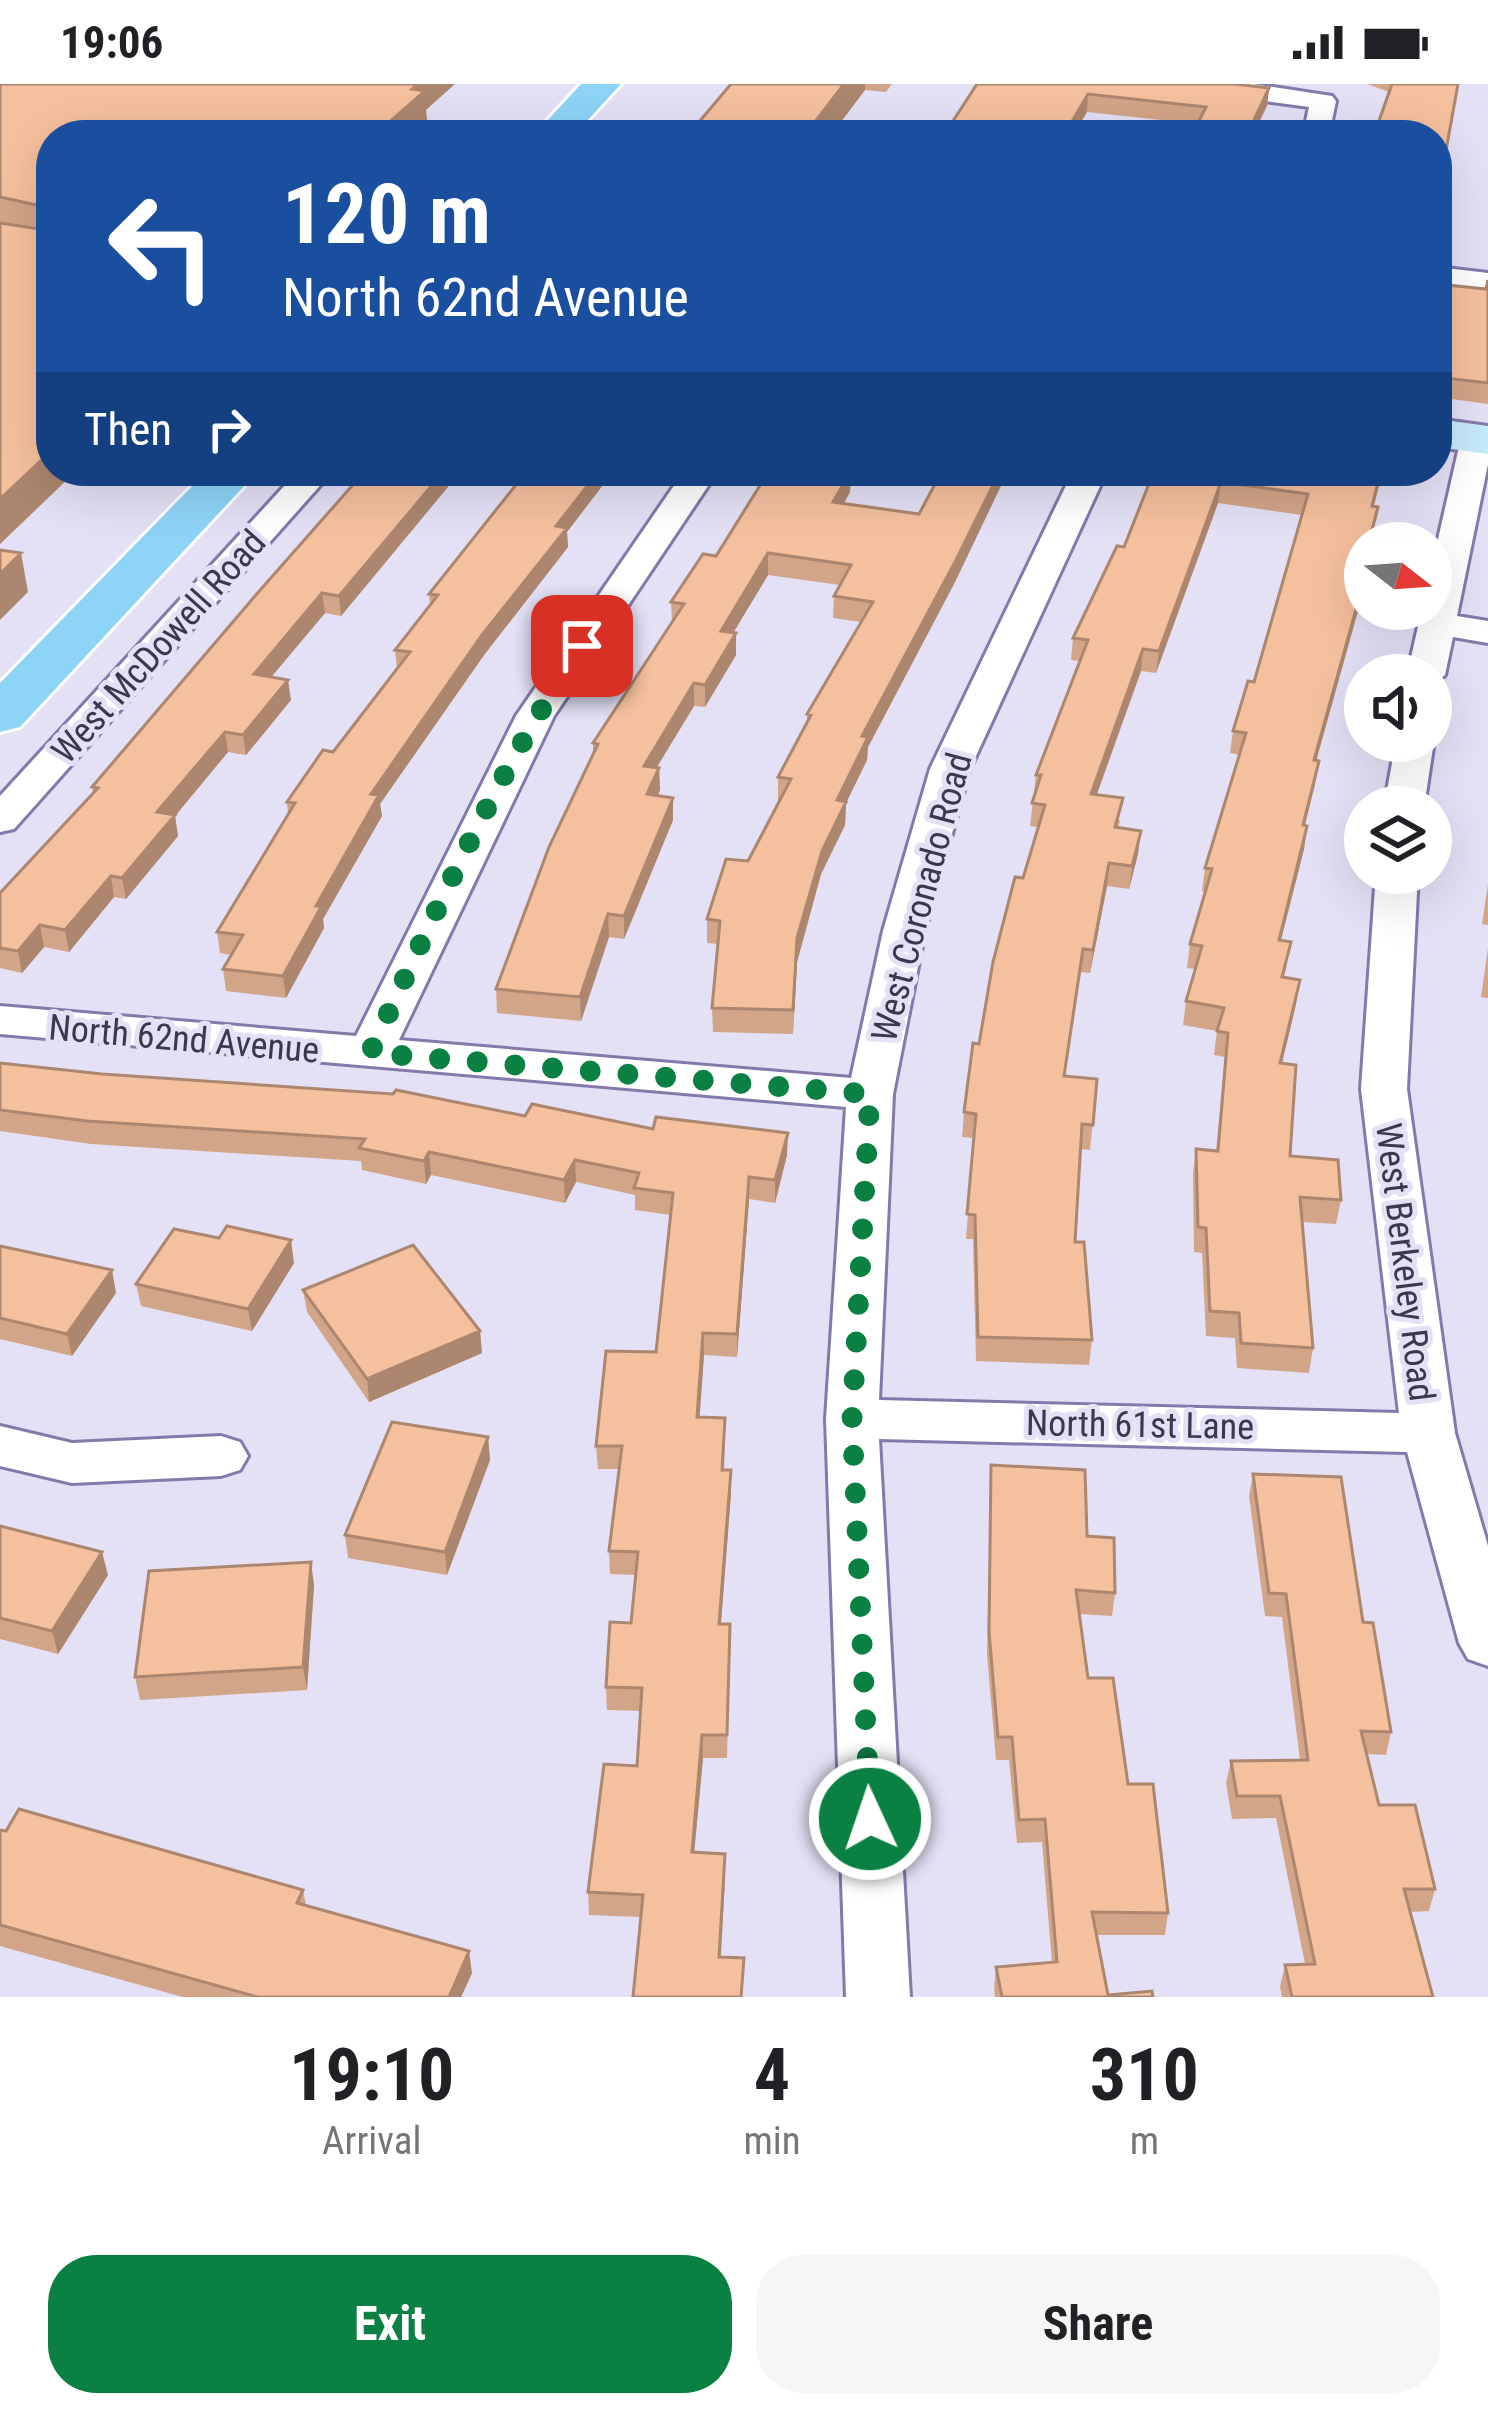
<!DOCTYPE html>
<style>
:root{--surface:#fff;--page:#f6f6f6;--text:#202124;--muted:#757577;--accent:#0b8043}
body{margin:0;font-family:"Roboto Condensed",sans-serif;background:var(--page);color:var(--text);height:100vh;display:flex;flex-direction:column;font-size:45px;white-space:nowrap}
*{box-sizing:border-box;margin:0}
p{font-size:39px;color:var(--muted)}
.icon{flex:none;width:66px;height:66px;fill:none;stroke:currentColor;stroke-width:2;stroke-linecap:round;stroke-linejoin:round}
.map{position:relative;height:1913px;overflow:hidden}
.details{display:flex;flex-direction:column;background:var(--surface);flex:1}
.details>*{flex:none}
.top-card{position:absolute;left:36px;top:36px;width:1416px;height:366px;border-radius:48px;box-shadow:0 12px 48px #0002;background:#1a4fa0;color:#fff;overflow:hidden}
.needle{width:78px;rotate:107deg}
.tools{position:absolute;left:1344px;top:438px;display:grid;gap:24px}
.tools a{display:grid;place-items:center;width:108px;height:108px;border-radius:50%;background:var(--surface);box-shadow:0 12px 48px #0002;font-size:60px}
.pin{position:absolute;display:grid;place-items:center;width:102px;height:102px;color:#fff;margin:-51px;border-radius:24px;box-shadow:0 6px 18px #0006}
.me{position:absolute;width:132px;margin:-66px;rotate:357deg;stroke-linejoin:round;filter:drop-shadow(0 0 9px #0008)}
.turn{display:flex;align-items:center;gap:42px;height:252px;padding:0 48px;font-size:54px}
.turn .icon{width:156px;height:156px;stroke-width:2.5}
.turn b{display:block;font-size:84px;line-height:102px}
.then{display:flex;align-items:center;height:114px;padding:0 48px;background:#0003;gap:24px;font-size:45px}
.eta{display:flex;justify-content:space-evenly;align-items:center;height:204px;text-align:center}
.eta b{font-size:72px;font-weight:700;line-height:84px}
.primary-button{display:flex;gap:24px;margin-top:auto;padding:24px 48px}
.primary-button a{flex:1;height:138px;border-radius:48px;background:var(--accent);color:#fff;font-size:48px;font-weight:700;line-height:138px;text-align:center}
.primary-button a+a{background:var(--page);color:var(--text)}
.status{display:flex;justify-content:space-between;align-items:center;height:84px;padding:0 60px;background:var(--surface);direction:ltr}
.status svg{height:33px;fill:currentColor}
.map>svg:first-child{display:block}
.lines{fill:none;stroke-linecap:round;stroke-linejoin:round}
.street-casing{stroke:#8479ab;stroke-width:6}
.secondary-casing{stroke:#8479ab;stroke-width:6}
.primary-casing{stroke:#fff;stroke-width:6}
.street{fill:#fff;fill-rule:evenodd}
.secondary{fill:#c7eafb;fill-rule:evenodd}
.primary{fill:#8ed4f7;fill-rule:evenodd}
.wall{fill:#d3a588}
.shaded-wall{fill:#ac866f}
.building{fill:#f5c09e;stroke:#ac866f;stroke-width:3}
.route{stroke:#0b8043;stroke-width:21;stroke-dasharray:0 37.8}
.labels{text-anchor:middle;stroke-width:10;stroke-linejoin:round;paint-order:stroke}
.street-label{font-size:36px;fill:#3c374d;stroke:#e4e0f6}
</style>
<div class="status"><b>19:06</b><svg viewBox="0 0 49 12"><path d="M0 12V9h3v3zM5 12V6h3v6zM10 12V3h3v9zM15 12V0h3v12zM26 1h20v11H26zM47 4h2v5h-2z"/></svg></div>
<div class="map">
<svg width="1488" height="1913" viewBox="0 0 1488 1913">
<rect width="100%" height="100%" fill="#e4e0f6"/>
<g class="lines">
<defs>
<path id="street" d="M 1183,0 L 1253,0 L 1332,12 L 1336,17 L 1329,51 L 1303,51 L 1309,23 L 1196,8 Z
M 1437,183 L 1488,189 L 1488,207 L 1437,201 Z
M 1477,344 L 1488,347 L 1488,380 L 1457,532 L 1488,537 L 1488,559 L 1453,553 L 1445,591 L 1431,601 L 1431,591 L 1407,591 L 1422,525 L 1431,525 L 1431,486 L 1461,354 Z
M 298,387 L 333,387 L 14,745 L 0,748 L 0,712 Z
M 684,387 L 718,387 L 554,632 L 399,956 L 851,994 L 883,847 L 930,685 L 1073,387 L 1107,387 L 970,685 L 925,847 L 893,1010 L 879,1316 L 1399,1329 L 1361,1005 L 1376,789 L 1418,789 L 1407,1005 L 1455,1349 L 1488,1462 L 1488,1582 L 1468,1575 L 1459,1559 L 1407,1368 L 879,1355 L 910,1913 L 846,1913 L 826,1335 L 846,1023 L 0,950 L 0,922 L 356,952 L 516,632 Z
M 1431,652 L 1434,657 L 1424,723 L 1384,723 L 1396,657 L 1431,657 Z
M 0,1342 L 72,1359 L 221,1352 L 240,1358 L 248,1372 L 240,1386 L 221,1392 L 72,1399 L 0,1382 Z"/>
<path id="secondary" d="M 1437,335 L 1488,342 L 1488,370 L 1437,363 Z"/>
<path id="primary" d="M 581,0 L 621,0 L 574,51 L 534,51 Z
M 207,387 L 258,387 L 20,643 L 0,648 L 0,599 Z"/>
</defs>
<use href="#street" class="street-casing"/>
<use href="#secondary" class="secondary-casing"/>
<use href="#primary" class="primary-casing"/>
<use href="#street" class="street"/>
<use href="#secondary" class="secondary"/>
<use href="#primary" class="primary"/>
</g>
<path class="wall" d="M 0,0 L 426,26 L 427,38 L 413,51 L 51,51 L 51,387 L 76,387 L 0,460 Z
M 731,0 L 892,0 L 886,8 L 865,6 L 831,51 L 688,51 Z
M 977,0 L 1269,4 L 1267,22 L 1198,40 L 1087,28 L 1073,51 L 944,51 Z
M 1367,0 L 1458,0 L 1440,102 L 1437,101 L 1437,51 L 1389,8 Z
M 1488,196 L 1488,320 L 1437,313 L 1437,200 L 1486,205 Z
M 365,387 L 452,387 L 452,398 L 341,532 L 325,529 L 271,593 L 291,616 L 246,671 L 228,668 L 175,732 L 178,752 L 126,815 L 114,813 L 69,868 L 44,863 L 22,889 L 0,884 L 0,809 L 93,709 L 92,703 Z
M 527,387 L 622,387 L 614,398 L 606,397 L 567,448 L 568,463 L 484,571 L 380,720 L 382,732 L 323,835 L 324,844 L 286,914 L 226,907 L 223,885 L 231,871 L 220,869 L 217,848 L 288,730 L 287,718 L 333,668 L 397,585 L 395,566 L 430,521 L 429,510 Z
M 851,387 L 850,408 L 844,419 L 919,430 L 942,387 L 1008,387 L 955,498 L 868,663 L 867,676 L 846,719 L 845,741 L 821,790 L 797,878 L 793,950 L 713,948 L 712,924 L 718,860 L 707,859 L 707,835 L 748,777 L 780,716 L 778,716 L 778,693 L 807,639 L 807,630 L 861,538 L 833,534 L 834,512 L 840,501 L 768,491 L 733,549 L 736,549 L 736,571 L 705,623 L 694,622 L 657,683 L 659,684 L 660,706 L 657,712 L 673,736 L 624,855 L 609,853 L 581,937 L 497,929 L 496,905 L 593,670 L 593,659 L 672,539 L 671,518 L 716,472 Z
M 1154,387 L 1383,387 L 1374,422 L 1374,446 L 1378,447 L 1376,459 L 1365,459 L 1316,676 L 1315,700 L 1305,741 L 1307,742 L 1304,765 L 1281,856 L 1287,881 L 1284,893 L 1296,920 L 1282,980 L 1290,1072 L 1341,1116 L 1336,1140 L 1303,1138 L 1313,1264 L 1309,1289 L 1237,1284 L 1235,1254 L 1206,1252 L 1202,1169 L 1194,1168 L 1193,1089 L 1196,1065 L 1216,1067 L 1225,973 L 1214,971 L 1217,947 L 1183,941 L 1186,917 L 1195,885 L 1187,884 L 1190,860 L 1206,808 L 1202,807 L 1205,784 L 1240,671 L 1230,669 L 1233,647 L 1254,598 L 1302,431 L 1218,419 L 1156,589 L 1141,587 L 1097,710 L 1120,737 L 1118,744 L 1138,770 L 1129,805 L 1107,802 L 1090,889 L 1080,888 L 1065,992 L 1097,995 L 1090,1066 L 1081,1065 L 1075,1158 L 1092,1256 L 1089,1281 L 976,1277 L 973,1155 L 966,1155 L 974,1054 L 962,1053 L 964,1028 L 979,960 L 1038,743 L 1030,742 L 1036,691 L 1080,577 L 1071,576 L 1073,554 L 1124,463 Z
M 1488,800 L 1488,841 L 1482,840 Z
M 1488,864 L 1488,914 L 1481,913 Z
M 0,979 L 525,1032 L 787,1071 L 775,1119 L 749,1115 L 737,1273 L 704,1271 L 699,1333 L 725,1357 L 724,1386 L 731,1386 L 731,1409 L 721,1540 L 730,1540 L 727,1674 L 703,1674 L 694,1769 L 725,1793 L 721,1873 L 744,1897 L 641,1833 L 589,1831 L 588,1808 L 637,1682 L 641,1627 L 607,1626 L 606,1603 L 631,1539 L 636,1491 L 610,1490 L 609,1467 L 619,1385 L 598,1385 L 596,1362 L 656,1268 L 671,1131 L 635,1126 L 635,1111 L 576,1098 L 565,1119 L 431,1091 L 426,1100 L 362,1086 L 361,1077 L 91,1060 L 0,1047 Z
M 0,1162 L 116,1209 L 72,1272 L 0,1255 Z
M 294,1179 L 252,1247 L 141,1222 L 136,1200 Z
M 303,1206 L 480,1247 L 482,1269 L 369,1318 L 307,1228 Z
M 488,1353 L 490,1376 L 447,1491 L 348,1474 L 345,1451 Z
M 991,1381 L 1087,1452 L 1115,1509 L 1112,1532 L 1079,1530 L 1088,1594 L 1128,1700 L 1168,1829 L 1165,1851 L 1096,1851 L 1108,1911 L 1153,1913 L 995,1913 L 994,1905 L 996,1883 L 1052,1879 L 1042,1758 L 1017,1759 L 1009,1676 L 996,1676 L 987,1570 Z
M 1253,1390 L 1363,1538 L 1391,1648 L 1386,1671 L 1367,1670 L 1379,1721 L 1435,1805 L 1429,1827 L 1410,1828 L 1433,1913 L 1282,1913 L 1280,1903 L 1285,1881 L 1305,1880 L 1276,1734 L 1232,1735 L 1226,1699 L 1231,1677 L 1300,1676 L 1282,1533 L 1265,1532 L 1249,1412 Z
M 0,1442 L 108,1491 L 58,1570 L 0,1555 Z
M 314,1501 L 307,1606 L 140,1616 L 135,1593 Z
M 0,1746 L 303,1806 L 306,1821 L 472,1889 L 461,1913 L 183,1913 L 0,1862 Z"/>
<path class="shaded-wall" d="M 418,0 L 455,0 L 426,26 L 427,38 L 413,51 L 386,51 L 385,42 Z
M 844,0 L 865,0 L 865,6 L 831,51 L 805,51 Z
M 1269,4 L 1267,22 L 1253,51 L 1247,51 Z
M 1088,10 L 1087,28 L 1073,51 L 1064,51 Z
M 363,40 L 364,51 L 350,51 Z
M 51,367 L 51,387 L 76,387 L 0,460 L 0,415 Z
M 442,387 L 452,387 L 452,398 L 341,532 L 339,512 Z
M 599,387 L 606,387 L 606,397 L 567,448 L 568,463 L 484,571 L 380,720 L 382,732 L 323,835 L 324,844 L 286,914 L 283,892 L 371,710 L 556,442 Z
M 613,387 L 622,387 L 614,398 Z
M 851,387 L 850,408 L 833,439 L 833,418 Z
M 1000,387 L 1008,387 L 955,498 L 868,663 L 867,676 L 846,719 L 845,741 L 821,790 L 797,878 L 793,950 L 797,854 L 837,716 L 862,652 Z
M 1221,398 L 1218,419 L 1156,589 L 1159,567 Z
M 21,469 L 28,508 L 0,536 L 0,490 Z
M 768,469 L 768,491 L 721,569 L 721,547 Z
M 1365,493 L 1365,502 L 1310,699 L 1314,676 Z
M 322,509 L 325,529 L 257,610 L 254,590 Z
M 736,549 L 736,571 L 705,623 L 705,601 Z
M 1143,565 L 1141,587 L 1089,732 L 1091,710 Z
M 288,596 L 291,616 L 246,671 L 243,651 Z
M 694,599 L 694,622 L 644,704 L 644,682 Z
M 225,648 L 228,668 L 175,732 L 178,752 L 126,815 L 122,794 L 157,728 Z
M 1319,677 L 1315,700 L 1299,764 L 1303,741 Z
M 659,684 L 660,706 L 648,733 L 647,710 Z
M 673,714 L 673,736 L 624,855 L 624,832 Z
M 1307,742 L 1304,765 L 1275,879 L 1279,856 Z
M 1141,747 L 1138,770 L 1129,805 L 1132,782 Z
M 1109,779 L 1107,802 L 1090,889 L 1093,866 Z
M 111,792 L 114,813 L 69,868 L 65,846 Z
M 608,830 L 609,853 L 581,937 L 580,913 Z
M 40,841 L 44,863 L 22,889 L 18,867 Z
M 1300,896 L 1296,920 L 1276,1003 L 1280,979 Z
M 788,1049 L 787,1071 L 775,1119 L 775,1096 Z
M 429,1068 L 431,1091 L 426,1100 L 424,1077 Z
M 575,1076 L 576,1098 L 565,1119 L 564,1096 Z
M 749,1093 L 749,1115 L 737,1273 L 737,1250 Z
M 291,1156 L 294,1179 L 252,1247 L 248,1225 Z
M 112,1186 L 116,1209 L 72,1272 L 67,1250 Z
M 480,1247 L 482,1269 L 369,1318 L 367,1295 Z
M 703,1249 L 704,1271 L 698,1356 L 697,1333 Z
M 488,1353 L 490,1376 L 447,1491 L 445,1468 Z
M 731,1386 L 731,1409 L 719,1563 L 719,1540 Z
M 102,1468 L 108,1491 L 58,1570 L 52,1547 Z
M 311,1478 L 314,1501 L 307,1606 L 303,1583 Z
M 702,1651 L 703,1674 L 692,1791 L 692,1768 Z
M 725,1770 L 725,1793 L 719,1895 L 719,1873 Z
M 469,1867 L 472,1889 L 461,1913 L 449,1913 Z"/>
<path class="building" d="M 0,0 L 418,0 L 412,5 L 425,7 L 385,42 L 363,40 L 350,51 L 51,51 L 51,367 L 0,415 L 0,139 L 45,146 L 50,141 L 50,124 L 0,113 Z
M 731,0 L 844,0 L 805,51 L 688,51 Z
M 977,0 L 1235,0 L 1269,4 L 1247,51 L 1192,51 L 1206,23 L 1088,10 L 1064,51 L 944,51 Z
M 1392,0 L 1458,0 L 1443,83 L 1437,83 L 1437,51 L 1374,51 Z
M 1488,196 L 1488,299 L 1437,293 L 1437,200 L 1486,205 Z
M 365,387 L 444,387 L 339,512 L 322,509 L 254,590 L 288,596 L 243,651 L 225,648 L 157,728 L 175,731 L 122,794 L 111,792 L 65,846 L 40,841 L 18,867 L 0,864 L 0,809 L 98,704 L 92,703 L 255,512 Z
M 527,387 L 599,387 L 556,442 L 567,444 L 482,551 L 371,710 L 379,711 L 316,822 L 321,823 L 283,892 L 223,885 L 243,851 L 217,848 L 295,719 L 287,718 L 323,666 L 333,668 L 410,568 L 395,566 L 438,511 L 429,510 Z
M 769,387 L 851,387 L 833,418 L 919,430 L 942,387 L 1000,387 L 956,476 L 862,652 L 868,653 L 837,716 L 846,718 L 822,767 L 797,854 L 793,926 L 712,924 L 720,837 L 707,835 L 726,775 L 748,777 L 791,695 L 778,693 L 811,631 L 807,630 L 873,518 L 834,512 L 851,481 L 768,469 L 721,547 L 736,549 L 705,601 L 694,599 L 644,682 L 659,684 L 647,710 L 673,714 L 624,832 L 608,830 L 580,913 L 496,905 L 549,763 L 598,660 L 593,659 L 684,520 L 671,518 L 703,470 L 716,472 Z
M 1154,387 L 1381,387 L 1372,422 L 1378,423 L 1372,446 L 1378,447 L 1374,459 L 1365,459 L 1365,493 L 1314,676 L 1319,677 L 1303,741 L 1307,742 L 1279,856 L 1291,858 L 1282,893 L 1300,896 L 1280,979 L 1296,981 L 1290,1072 L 1338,1076 L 1341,1116 L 1300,1113 L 1313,1264 L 1241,1259 L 1239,1229 L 1210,1227 L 1206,1144 L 1198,1143 L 1196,1065 L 1218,1067 L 1228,949 L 1217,947 L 1224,924 L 1186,917 L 1202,862 L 1190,860 L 1212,785 L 1205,784 L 1246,649 L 1233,647 L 1248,597 L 1254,598 L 1308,410 L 1221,398 L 1159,567 L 1143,565 L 1091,710 L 1123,714 L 1115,743 L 1141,747 L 1132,782 L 1109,779 L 1093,866 L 1083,865 L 1064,992 L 1097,995 L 1093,1041 L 1082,1040 L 1075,1158 L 1084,1158 L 1092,1256 L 978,1253 L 975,1131 L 967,1130 L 976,1030 L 964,1028 L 973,959 L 979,960 L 993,878 L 1015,793 L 1023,794 L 1045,721 L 1032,719 L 1041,691 L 1036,691 L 1088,556 L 1073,554 L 1117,462 L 1124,463 Z
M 0,466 L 21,469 L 0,490 Z
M 0,979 L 102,990 L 393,1010 L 396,1006 L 525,1032 L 532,1020 L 653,1045 L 656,1033 L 788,1049 L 775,1096 L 749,1093 L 737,1250 L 703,1249 L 697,1333 L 725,1334 L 722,1386 L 731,1386 L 719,1540 L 730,1540 L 727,1651 L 702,1651 L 692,1768 L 725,1770 L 719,1873 L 744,1874 L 741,1913 L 633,1913 L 643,1811 L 588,1808 L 604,1680 L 637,1682 L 642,1604 L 606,1603 L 610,1538 L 631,1539 L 638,1468 L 609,1467 L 622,1362 L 596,1362 L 606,1267 L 656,1268 L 673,1109 L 634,1104 L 639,1089 L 575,1076 L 564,1096 L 429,1068 L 424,1077 L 359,1064 L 365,1055 L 87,1037 L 0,1026 Z
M 227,1142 L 291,1156 L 248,1225 L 136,1200 L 174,1145 L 219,1154 Z
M 413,1161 L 480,1247 L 367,1295 L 303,1206 Z
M 0,1162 L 112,1186 L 67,1250 L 0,1234 Z
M 392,1338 L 488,1353 L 445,1468 L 345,1451 Z
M 991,1381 L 1085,1386 L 1087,1452 L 1114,1454 L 1115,1509 L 1076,1506 L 1088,1594 L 1113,1594 L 1128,1700 L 1153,1700 L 1168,1829 L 1092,1828 L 1108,1911 L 1152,1907 L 1153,1913 L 1002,1913 L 996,1883 L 1057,1878 L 1045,1735 L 1019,1736 L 1012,1653 L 998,1653 L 989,1548 Z
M 1253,1390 L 1341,1393 L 1363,1538 L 1373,1539 L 1391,1648 L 1361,1647 L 1379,1721 L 1415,1721 L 1435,1805 L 1404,1805 L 1433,1913 L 1292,1913 L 1285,1881 L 1315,1880 L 1280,1712 L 1237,1712 L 1231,1677 L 1308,1676 L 1286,1510 L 1269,1509 Z
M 0,1442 L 102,1468 L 52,1547 L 0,1534 Z
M 311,1478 L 303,1583 L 135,1593 L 149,1487 Z
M 19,1725 L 303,1806 L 297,1819 L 469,1867 L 449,1913 L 258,1913 L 0,1841 L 0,1746 L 6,1747 Z"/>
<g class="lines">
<path class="route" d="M 582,562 C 496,689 435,830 370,969 L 870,1010 L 852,1335 L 870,1735"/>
</g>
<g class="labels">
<g class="street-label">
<text transform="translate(158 562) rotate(-48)" y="13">West McDowell Road</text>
<text transform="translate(921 813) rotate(-75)" y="13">West Coronado Road</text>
<text transform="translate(184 954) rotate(5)" y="13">North 62nd Avenue</text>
<text transform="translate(1406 1178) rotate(83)" y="13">West Berkeley Road</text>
<text transform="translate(1140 1340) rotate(1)" y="13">North 61st Lane</text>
</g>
</g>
</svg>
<div class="tools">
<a><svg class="needle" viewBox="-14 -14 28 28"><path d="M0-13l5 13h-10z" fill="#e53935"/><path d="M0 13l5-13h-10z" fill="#757577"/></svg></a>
<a><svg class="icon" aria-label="sound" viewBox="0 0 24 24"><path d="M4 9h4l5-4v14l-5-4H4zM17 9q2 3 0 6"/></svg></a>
<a><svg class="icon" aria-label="layers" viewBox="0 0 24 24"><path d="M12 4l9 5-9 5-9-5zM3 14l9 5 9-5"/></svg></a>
</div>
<div class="pin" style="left:582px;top:562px;background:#d93025"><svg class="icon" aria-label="arrive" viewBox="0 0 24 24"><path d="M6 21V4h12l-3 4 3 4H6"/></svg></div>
<svg class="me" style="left:870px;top:1735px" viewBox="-20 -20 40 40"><circle r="17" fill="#0b8043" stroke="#fff" stroke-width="3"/><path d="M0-11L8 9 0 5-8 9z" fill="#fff"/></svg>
<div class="top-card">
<div class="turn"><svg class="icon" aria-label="left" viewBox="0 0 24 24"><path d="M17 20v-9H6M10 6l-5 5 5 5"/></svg><div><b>120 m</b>North 62nd Avenue</div></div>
<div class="then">Then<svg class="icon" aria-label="right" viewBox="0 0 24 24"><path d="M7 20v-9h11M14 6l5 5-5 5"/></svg></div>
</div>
</div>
<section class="details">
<div class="eta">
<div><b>19:10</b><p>Arrival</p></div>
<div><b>4</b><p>min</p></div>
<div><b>310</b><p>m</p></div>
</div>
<div class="primary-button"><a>Exit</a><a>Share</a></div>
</section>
